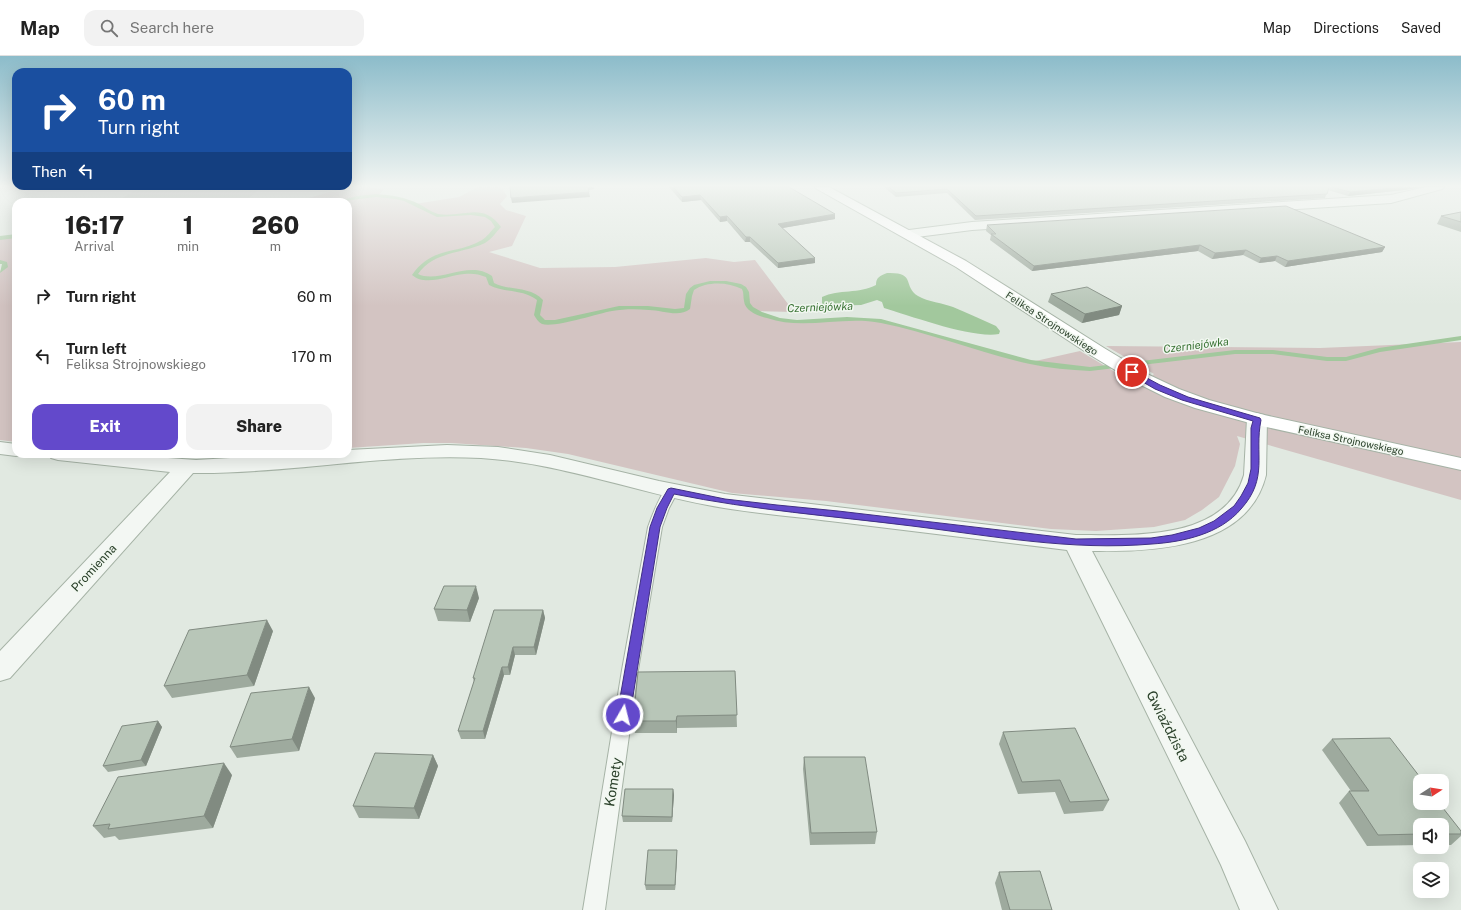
<!DOCTYPE html>
<meta charset="utf-8">
<style>
:root{--surface:#fff;--page:#f2f2f2;--text:#222;--muted:#767676;--line:#e0e0e0;--accent:#6349cb}
body{margin:0;font-family:"Public Sans",sans-serif;background:var(--page);color:var(--text);height:100vh;display:flex;flex-direction:column;font-size:15px;white-space:nowrap}
*{box-sizing:border-box;margin:0}
p{font-size:13px;color:var(--muted)}
.icon{flex:none;width:22px;height:22px;fill:none;stroke:currentColor;stroke-width:2;stroke-linecap:round;stroke-linejoin:round}
.map{position:relative;flex:1;overflow:hidden}
.side{position:absolute;left:12px;top:142px;width:340px;height:260px;display:flex;flex-direction:column;background:var(--surface);border-radius:12px;box-shadow:0 4px 16px #0002}
.side>*{flex:none}
.top-card{position:absolute;left:12px;top:12px;width:340px;height:122px;border-radius:12px;box-shadow:0 4px 16px #0002;background:#1a4fa0;color:#fff;overflow:hidden}
.needle{width:26px;rotate:78deg}
.tools{position:absolute;left:1413px;top:718px;display:grid;gap:8px}
.tools a{display:grid;place-items:center;width:36px;height:36px;border-radius:8px;background:var(--surface);box-shadow:0 4px 16px #0002;font-size:20px}
.pin{position:absolute;display:grid;place-items:center;width:34px;height:34px;color:#fff;margin:-17px;border:2px solid #fff;border-radius:50%;box-shadow:0 1px 4px #0007}
.me{position:absolute;width:44px;margin:-22px;rotate:8deg;stroke-linejoin:round;filter:drop-shadow(0 0 3px #0008)}
.turn{display:flex;align-items:center;gap:14px;height:84px;padding:0 20px;font-size:18px}
.turn .icon{width:52px;height:52px;stroke-width:2.5}
.turn b{display:block;font-size:28px;line-height:34px}
.then{display:flex;align-items:center;height:38px;padding:0 20px;background:#0003;gap:8px;font-size:15px}
.eta{display:flex;justify-content:space-evenly;align-items:center;height:68px;text-align:center}
.eta b{font-size:24px;font-weight:800;line-height:28px}
.primary-button{display:flex;gap:8px;margin-top:auto;padding:8px 20px}
.primary-button a{flex:1;height:46px;border-radius:12px;background:var(--accent);color:#fff;font-size:16px;font-weight:800;line-height:46px;text-align:center}
.primary-button a+a{background:var(--page);color:var(--text)}
ul{padding:0;list-style:none}
li{display:flex;align-items:center;gap:12px;height:60px;padding:0 20px}
li div{flex:1}
li b{display:block;font-size:15px}
li em{font-style:normal}
header{display:flex;align-items:center;gap:24px;box-sizing:border-box;height:56px;padding:0 20px;background:var(--surface);border-bottom:1px solid var(--line)}
header strong{font-size:19px}
nav{display:flex;gap:22px;margin-inline-start:auto;font-size:14px}
.search{width:280px;height:36px;background:var(--page);display:flex;align-items:center;gap:10px;box-sizing:border-box;padding:0 14px;border-radius:12px;color:var(--muted);font-size:15px}
.map>svg:first-child{display:block}
.built{fill:#cfdbcf}
.green{fill:#d3c4c2}
.water{fill:#a2c89d}
.lines{fill:none;stroke-linecap:round;stroke-linejoin:round}
.stream{fill:#a2c89d;fill-rule:evenodd}
.lane-casing{stroke:#a6b3a6;stroke-width:2}
.street-casing{stroke:#a6b3a6;stroke-width:2}
.secondary-casing{stroke:#a6b3a6;stroke-width:2}
.lane{fill:#f3f7f3;fill-rule:evenodd}
.street{fill:#f3f7f3;fill-rule:evenodd}
.secondary{fill:#fff;fill-rule:evenodd}
.wall{fill:#9eaa9e}
.shaded-wall{fill:#818b81}
.building{fill:#b8c6b8;stroke:#818b81}
.route{fill:#6349cb;stroke:#402f84}
.labels{text-anchor:middle;stroke-width:3;stroke-linejoin:round;paint-order:stroke}
.far-street-label{font-size:10px;fill:#2a402a;stroke:#f1f7f0}
.far-water-label{font-size:11px;font-style:italic;fill:#3a7335;stroke:#f1f7f0}
.street-label{font-size:12px;fill:#2a402a;stroke:#f1f7f0}
.near-street-label{font-size:14px;fill:#2a402a;stroke:#f1f7f0}
</style>
<header>
<strong>Map</strong>
<div class="search"><svg class="icon" aria-label="search" viewBox="0 0 24 24"><circle cx="10" cy="10" r="6"/><path d="M15 15l6 6"/></svg>Search here</div>
<nav><a>Map</a><a>Directions</a><a>Saved</a></nav>
</header>
<div class="map">
<svg width="1461" height="854" viewBox="0 0 1461 854">
<rect width="100%" height="100%" fill="#e1e9e1"/>
<path class="built" d="M 140,131 L 262,131 L 244,146 L 116,146 Z"/>
<path class="green" d="M 367,131 L 384,133 L 379,139 L 403,143 L 415,148 L 459,141 L 478,131 L 501,131 L 507,140 L 500,148 L 506,154 L 526,160 L 512,190 L 489,196 L 540,212 L 615,211 L 706,202 L 734,206 L 755,204 L 794,256 L 757,255 C 782,269 808,265 834,263 C 850,261 865,263 881,265 L 1031,306 L 1080,295 L 1140,331 L 1154,318 L 1106,290 L 1320,292 L 1461,286 L 1461,444 L 1237,380 L 1240,388 L 1235,410 L 1219,441 L 1202,454 L 1185,464 L 1154,471 L 1096,475 L 1051,473 L 826,445 L 732,437 L 568,398 L 526,392 L 451,387 L 423,387 L 348,392 L 348,146 L 294,146 L 337,134 Z
M 16,180 L 16,386 L 0,384 L 0,215 L 5,211 L 5,208 L 0,206 L 0,182 Z
M 140,398 L 268,398 L 184,401 Z"/>
<path class="water" d="M 887,217 C 917,216 902,230 918,240 C 928,246 943,247 953,251 C 968,257 982,264 996,270 L 1000,275 L 999,278 C 973,283 911,260 884,252 L 882,246 L 877,244 L 861,249 L 822,250 L 822,241 C 839,233 859,238 876,229 C 876,221 880,220 887,217 Z"/>
<g class="lines">
<path class="stream" d="M 376,138 C 391,139 405,141 419,148 C 425,151 431,156 438,158 C 463,162 483,145 501,171 C 496,176 492,183 485,187 C 462,198 434,195 418,218 C 440,228 469,203 492,220 L 494,227 C 510,235 530,230 543,244 L 540,259 L 545,264 L 555,264 L 619,250 L 648,250 L 675,253 L 684,252 L 686,238 L 690,232 L 694,229 L 710,225 L 726,225 L 741,228 L 746,231 L 749,236 L 750,247 L 753,251 L 762,256 L 780,262 L 797,264 L 847,261 L 881,263 L 1031,304 L 1090,311 L 1235,294 L 1273,294 L 1327,301 L 1346,301 L 1379,292 L 1461,280 L 1461,284 L 1380,296 L 1346,305 L 1327,305 L 1273,298 L 1235,298 L 1090,315 C 1070,314 1049,312 1030,308 C 980,297 931,277 881,267 C 843,259 804,275 767,262 C 758,260 745,255 744,245 C 743,241 744,237 742,233 C 728,226 707,225 694,234 L 692,240 L 690,253 C 679,262 662,254 649,254 C 636,253 624,253 612,255 C 596,258 555,272 542,268 C 538,266 536,262 534,259 L 537,244 C 523,233 504,237 489,229 L 486,221 C 479,218 472,217 464,218 C 449,219 426,231 412,219 C 432,190 456,199 482,184 C 487,181 491,175 495,171 L 491,165 L 485,161 L 471,159 L 437,161 L 404,145 L 396,143 L 376,141 L 335,146 L 357,140 Z
M 16,178 L 16,182 L 0,184 L 0,180 Z
M 0,204 L 7,206 L 8,211 L 0,217 L 2,208 L 0,208 Z"/>
<defs>
<path id="lane" d="M 671,431 L 676,432 L 678,435 L 669,452 L 662,471 L 638,614 L 605,854 L 583,854 L 622,614 L 648,471 C 653,457 658,444 666,432 Z"/>
<path id="street" d="M 1426,131 L 1444,131 L 1442,133 L 1391,147 L 972,174 L 909,182 L 904,181 L 902,178 L 904,175 L 909,174 L 972,166 L 1391,139 Z
M 1257,357 L 1264,359 L 1267,363 L 1266,419 C 1248,493 1153,496 1092,495 L 1245,785 L 1278,854 L 1240,854 L 1221,809 L 1067,494 C 991,485 915,475 838,466 C 800,461 762,458 724,452 C 642,439 564,407 481,402 C 384,397 289,418 193,417 L 10,622 L 0,625 L 0,595 L 170,416 L 58,404 L 51,402 L 48,398 L 112,398 L 196,404 L 301,398 L 348,398 L 348,394 L 447,389 L 498,391 L 550,399 L 659,425 L 725,438 L 1076,479 C 1130,479 1225,486 1244,419 L 1247,363 L 1250,359 Z
M 0,386 L 16,388 L 16,398 L 24,398 L 16,400 L 0,398 Z"/>
<path id="secondary" d="M 815,131 L 829,131 L 966,205 L 1104,292 L 1147,318 L 1179,333 L 1209,344 L 1260,358 L 1461,402 L 1461,414 L 1257,369 L 1195,352 L 1165,341 L 1135,326 L 1092,300 L 956,211 L 817,133 Z"/>
</defs>
<use href="#lane" class="lane-casing"/>
<use href="#street" class="street-casing"/>
<use href="#secondary" class="secondary-casing"/>
<use href="#lane" class="lane"/>
<use href="#street" class="street"/>
<use href="#secondary" class="secondary"/>
</g>
<path class="wall" d="M 669,131 L 789,131 L 835,163 L 782,172 L 815,207 L 778,212 L 750,186 L 745,186 L 727,165 L 720,166 L 701,144 L 682,146 Z
M 884,131 L 1421,131 L 1404,134 L 1348,140 L 1328,134 L 1325,142 L 975,164 L 947,137 L 896,141 Z
M 1461,156 L 1461,176 L 1437,168 L 1441,160 Z
M 987,169 L 1385,191 L 1382,196 L 1285,211 L 1275,205 L 1259,207 L 1243,199 L 1212,203 L 1198,195 L 1032,215 L 990,184 L 991,179 L 986,175 Z
M 1051,238 L 1122,250 L 1119,259 L 1082,267 L 1048,246 Z
M 479,542 L 470,566 L 438,565 L 434,553 Z
M 543,554 L 545,562 L 536,599 L 515,599 L 510,619 L 504,619 L 485,683 L 461,683 L 458,675 L 474,626 L 473,622 Z
M 273,575 L 254,630 L 172,642 L 164,630 Z
M 735,615 L 737,671 L 677,672 L 677,677 L 635,677 L 633,665 Z
M 315,642 L 299,695 L 237,702 L 230,691 Z
M 158,665 L 162,671 L 146,710 L 108,716 L 103,710 Z
M 1003,676 L 1109,744 L 1103,755 L 1064,758 L 1055,736 L 1018,738 L 999,688 Z
M 1332,683 L 1461,775 L 1461,780 L 1451,789 L 1442,789 L 1442,769 L 1420,769 L 1420,789 L 1367,790 L 1339,747 L 1349,735 L 1351,735 L 1322,694 Z
M 433,699 L 438,710 L 419,763 L 359,762 L 353,750 Z
M 804,701 L 877,776 L 875,788 L 810,789 L 803,713 Z
M 232,719 L 213,772 L 119,784 L 115,780 L 104,782 L 93,770 Z
M 673,733 L 674,739 L 672,766 L 623,766 L 622,760 Z
M 677,794 L 677,800 L 675,834 L 646,834 L 645,829 Z
M 999,816 L 1052,854 L 1002,854 L 995,827 Z"/>
<path class="shaded-wall" d="M 587,131 L 594,131 L 594,133 L 588,134 Z
M 1403,131 L 1421,131 L 1404,134 L 1348,140 L 1350,136 Z
M 589,136 L 590,141 L 512,147 L 511,142 Z
M 700,139 L 701,144 L 682,146 L 682,141 Z
M 835,158 L 835,163 L 777,173 L 778,168 Z
M 727,160 L 727,165 L 720,166 L 720,161 Z
M 746,181 L 750,181 L 750,186 L 745,186 Z
M 1200,189 L 1198,195 L 1032,215 L 1034,210 Z
M 1385,191 L 1382,196 L 1285,211 L 1288,205 Z
M 1246,194 L 1243,199 L 1212,203 L 1215,197 Z
M 1277,200 L 1275,205 L 1259,207 L 1261,202 Z
M 815,202 L 815,207 L 778,212 L 778,207 Z
M 1122,250 L 1119,259 L 1082,267 L 1085,258 Z
M 476,530 L 479,542 L 470,566 L 467,554 Z
M 543,554 L 545,562 L 536,599 L 534,591 Z
M 267,564 L 273,575 L 254,630 L 247,619 Z
M 513,591 L 515,599 L 510,619 L 508,611 Z
M 502,611 L 504,619 L 485,683 L 483,675 Z
M 309,631 L 315,642 L 299,695 L 292,683 Z
M 677,660 L 677,677 L 676,665 Z
M 158,665 L 162,671 L 146,710 L 141,704 Z
M 433,699 L 438,710 L 419,763 L 414,752 Z
M 224,707 L 232,719 L 213,772 L 204,760 Z
M 673,733 L 674,739 L 672,766 L 672,761 Z
M 677,794 L 677,800 L 675,834 L 675,829 Z"/>
<path class="building" d="M 510,131 L 588,131 L 589,136 L 511,142 Z
M 673,131 L 789,131 L 835,158 L 778,168 L 815,202 L 778,207 L 750,181 L 746,181 L 727,160 L 720,161 L 700,139 L 682,141 Z
M 889,131 L 1329,131 L 1327,138 L 976,160 L 947,133 L 896,137 Z
M 1332,131 L 1403,131 L 1350,136 Z
M 1286,150 L 1385,191 L 1288,205 L 1277,200 L 1261,202 L 1246,194 L 1215,197 L 1200,189 L 1034,210 L 991,178 L 996,178 L 987,169 Z
M 1461,156 L 1461,166 L 1441,160 Z
M 1087,231 L 1122,250 L 1085,258 L 1051,238 Z
M 444,530 L 476,530 L 467,554 L 434,553 Z
M 494,554 L 543,554 L 534,591 L 513,591 L 508,611 L 502,611 L 483,675 L 458,675 L 475,622 L 473,622 Z
M 267,564 L 247,619 L 164,630 L 189,574 Z
M 735,615 L 737,659 L 677,660 L 676,665 L 633,665 L 638,616 Z
M 309,631 L 292,683 L 230,691 L 251,637 Z
M 158,665 L 141,704 L 103,710 L 122,670 Z
M 1075,672 L 1109,744 L 1070,746 L 1060,724 L 1022,726 L 1003,676 Z
M 1390,682 L 1423,725 L 1420,725 L 1420,747 L 1439,747 L 1461,775 L 1461,778 L 1442,778 L 1442,769 L 1420,769 L 1420,778 L 1378,779 L 1349,735 L 1369,735 L 1332,683 Z
M 375,697 L 433,699 L 414,752 L 353,750 Z
M 804,701 L 865,701 L 877,776 L 811,777 Z
M 224,707 L 204,760 L 108,773 L 110,768 L 93,770 L 118,721 Z
M 625,733 L 673,733 L 672,761 L 622,760 Z
M 648,794 L 677,794 L 675,829 L 645,829 Z
M 1040,815 L 1052,854 L 1010,854 L 999,816 Z"/>
<linearGradient id="sky" x2="0" y2="1"><stop stop-color="#8cbcca"/><stop offset="0.52" stop-color="#f2f5f2"/><stop offset="1" stop-color="#f2f5f2" stop-opacity="0"/></linearGradient>
<rect width="1461" height="250" fill="url(#sky)"/>
<path class="route" d="M 1132,314 L 1160,329 L 1188,341 L 1260,362 L 1261,364 C 1254,398 1269,422 1241,453 C 1220,478 1183,486 1152,488 C 1072,495 992,480 912,470 C 832,460 753,454 674,438 L 667,452 L 660,471 L 630,659 L 628,663 L 623,664 L 619,663 L 617,659 L 650,471 L 657,452 L 668,433 L 671,432 L 725,443 L 777,449 L 838,455 L 1076,483 L 1151,482 L 1172,479 L 1199,472 L 1214,465 L 1234,450 L 1241,440 L 1248,427 L 1251,413 L 1251,372 L 1253,365 L 1182,344 L 1155,333 L 1129,318 L 1128,316 Z"/>
<g class="labels">
<g class="far-street-label">
<text transform="translate(1052 267) rotate(33)" y="4">Feliksa Strojnowskiego</text>
<text transform="translate(1351 384) rotate(12)" y="4">Feliksa Strojnowskiego</text>
</g>
<g class="far-water-label">
<text transform="translate(820 251) rotate(-2)" y="4">Czerniejówka</text>
<text transform="translate(1196 289) rotate(-7)" y="4">Czerniejówka</text>
</g>
<g class="street-label">
<text transform="translate(94 512) rotate(-47)" y="4">Promienna</text>
</g>
<g class="near-street-label">
<text transform="translate(1168 670) rotate(63)" y="5">Gwiaździsta</text>
<text transform="translate(613 726) rotate(-81)" y="5">Komety</text>
</g>
</g>
</svg>
<div class="tools">
<a><svg class="needle" viewBox="-14 -14 28 28"><path d="M0-13l5 13h-10z" fill="#e53935"/><path d="M0 13l5-13h-10z" fill="#767676"/></svg></a>
<a><svg class="icon" aria-label="sound" viewBox="0 0 24 24"><path d="M4 9h4l5-4v14l-5-4H4zM17 9q2 3 0 6"/></svg></a>
<a><svg class="icon" aria-label="layers" viewBox="0 0 24 24"><path d="M12 4l9 5-9 5-9-5zM3 14l9 5 9-5"/></svg></a>
</div>
<div class="pin" style="left:1132px;top:316px;background:#d93025"><svg class="icon" aria-label="arrive" viewBox="0 0 24 24"><path d="M6 21V4h12l-3 4 3 4H6"/></svg></div>
<svg class="me" style="left:623px;top:659px" viewBox="-20 -20 40 40"><circle r="17" fill="#6349cb" stroke="#fff" stroke-width="3"/><path d="M0-11L8 9 0 5-8 9z" fill="#fff"/></svg>
<div class="top-card">
<div class="turn"><svg class="icon" aria-label="right" viewBox="0 0 24 24"><path d="M7 20v-9h11M14 6l5 5-5 5"/></svg><div><b>60 m</b>Turn right</div></div>
<div class="then">Then<svg class="icon" aria-label="left" viewBox="0 0 24 24"><path d="M17 20v-9H6M10 6l-5 5 5 5"/></svg></div>
</div>
<section class="side">
<div class="eta">
<div><b>16:17</b><p>Arrival</p></div>
<div><b>1</b><p>min</p></div>
<div><b>260</b><p>m</p></div>
</div>
<ul>
<li><svg class="icon" aria-label="right" viewBox="0 0 24 24"><path d="M7 20v-9h11M14 6l5 5-5 5"/></svg><div><b>Turn right</b></div><em>60 m</em></li>
<li><svg class="icon" aria-label="left" viewBox="0 0 24 24"><path d="M17 20v-9H6M10 6l-5 5 5 5"/></svg><div><b>Turn left</b><p>Feliksa Strojnowskiego</p></div><em>170 m</em></li>
</ul>
<div class="primary-button"><a>Exit</a><a>Share</a></div>
</section>
</div>
